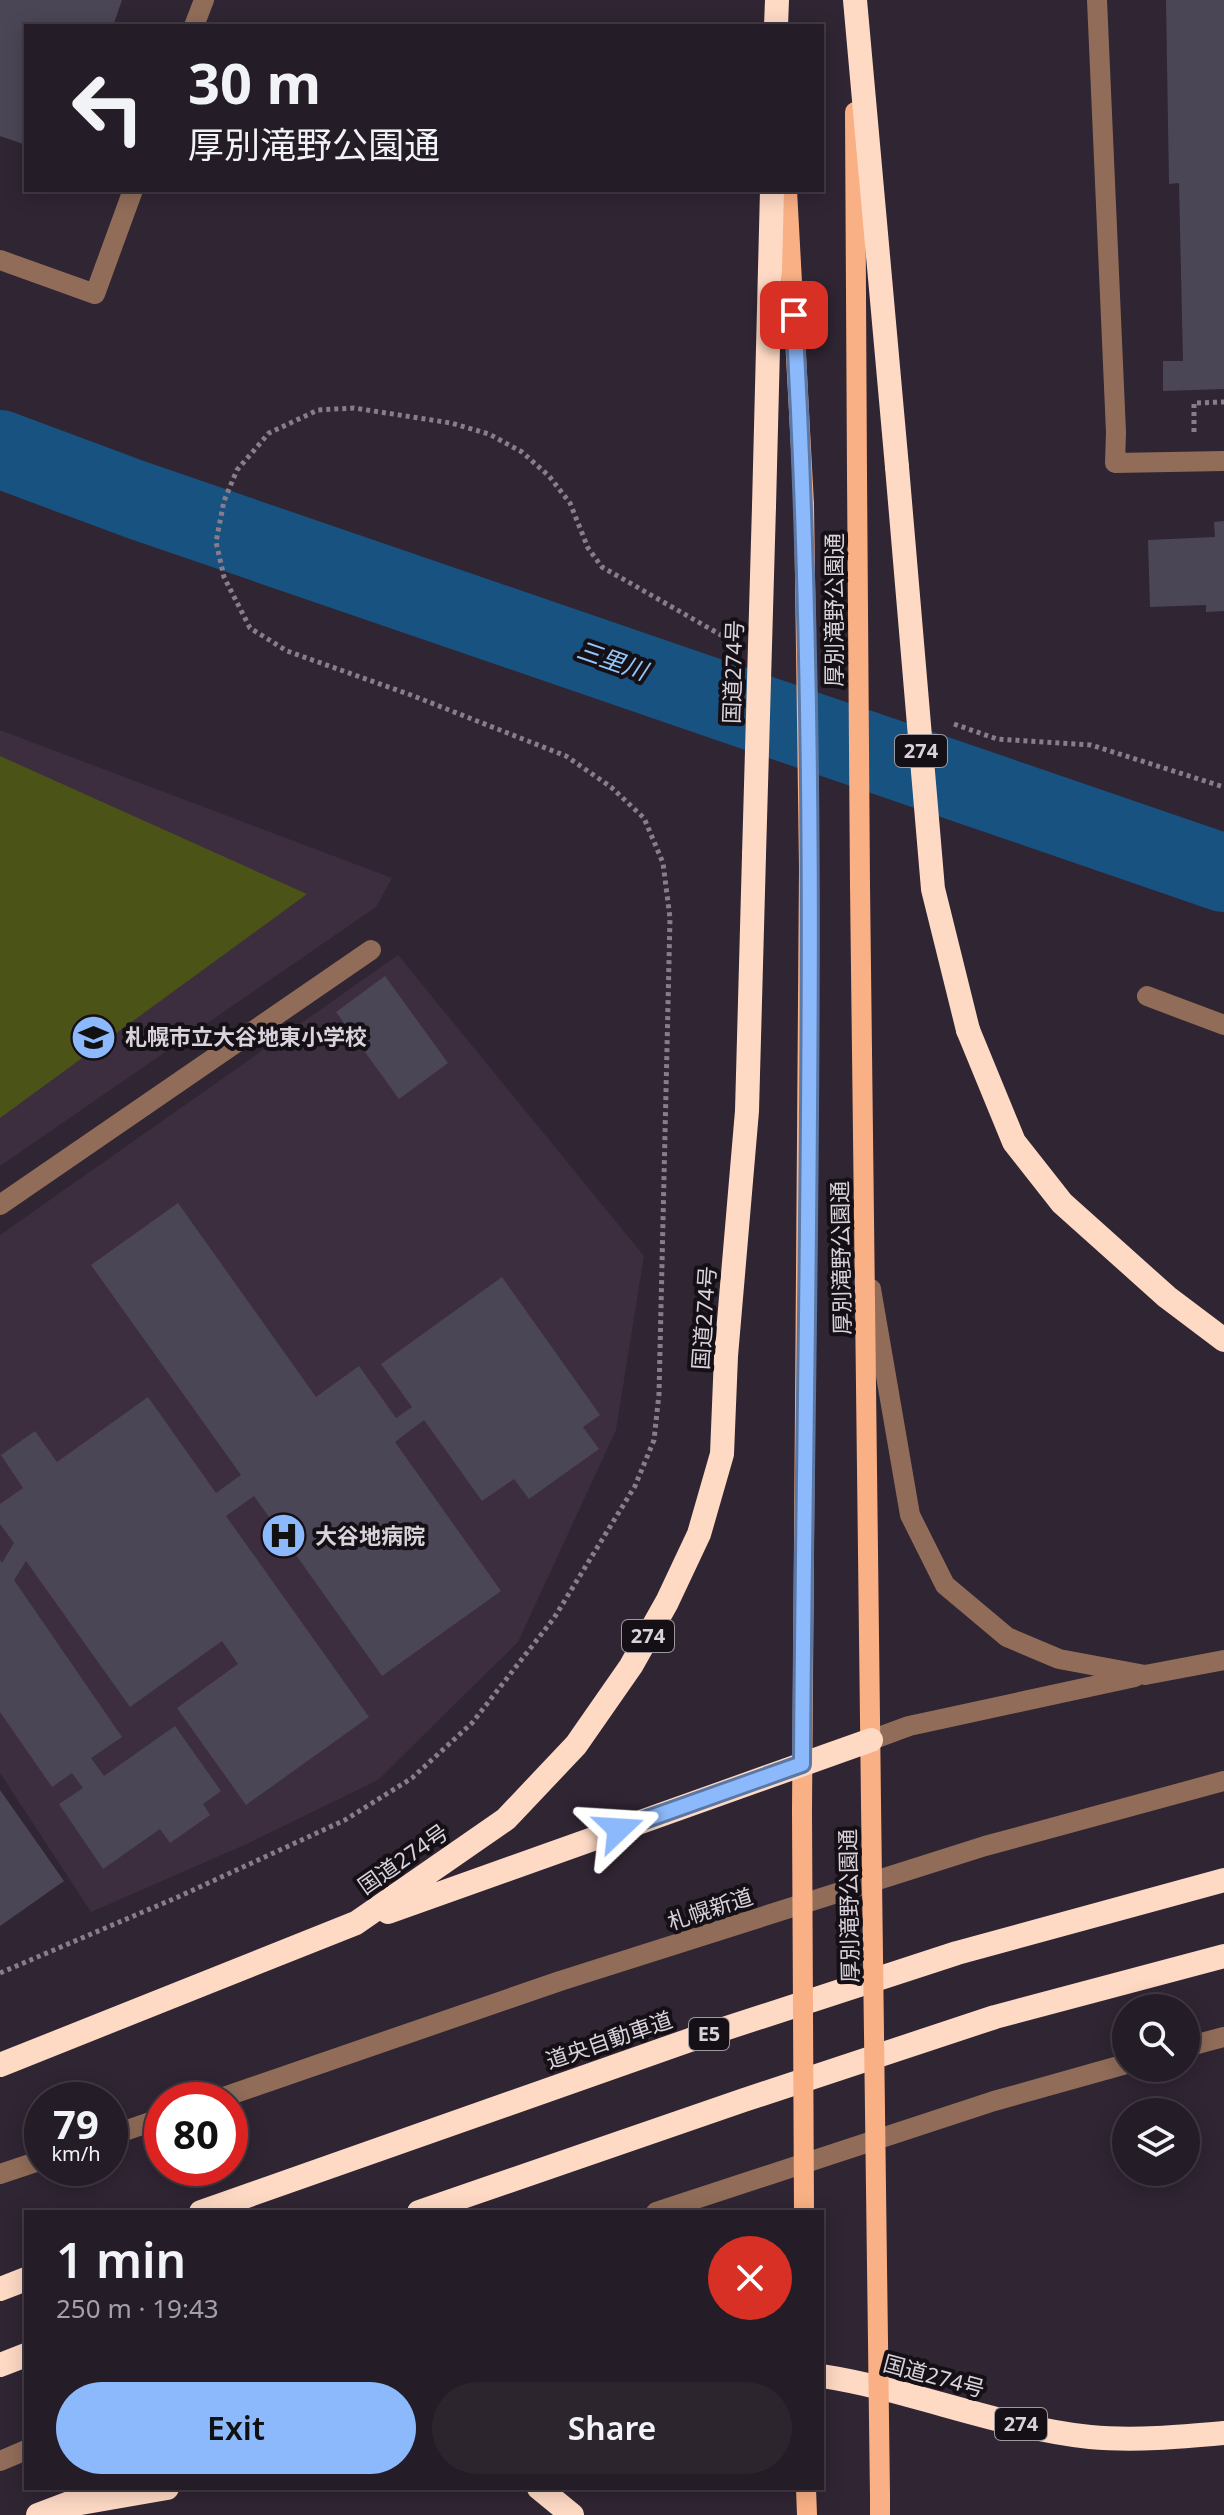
<!DOCTYPE html>
<meta charset="utf-8">
<style>
:root{--surface:#241c26;--page:#2c252e;--text:#f1f3f6;--muted:#a3a1a7;--line:#413a43;--accent:#8cb9fc}
body{margin:0;font-family:"Noto Sans","Noto Sans JP",sans-serif;background:var(--page);color:var(--text);height:100vh;display:flex;flex-direction:column;font-size:30px;white-space:nowrap}
*{box-sizing:border-box;margin:0}
p{font-size:26px;color:var(--muted)}
.icon{flex:none;width:44px;height:44px;fill:none;stroke:currentColor;stroke-width:2;stroke-linecap:round;stroke-linejoin:round}
.map{position:relative;flex:1;overflow:hidden}
.panel{position:absolute;left:24px;top:2210px;width:800px;height:280px;display:flex;flex-direction:column;background:var(--surface);border-radius:0px;box-shadow:0 4px 20px #0003,0 0 0 2px var(--line)}
.panel>*{flex:none}
.hud{position:absolute;left:24px;top:24px;width:800px;height:168px;border-radius:0px;box-shadow:0 4px 20px #0003,0 0 0 2px var(--line);background:#241c26;color:var(--text);overflow:hidden}
.buttons{position:absolute;left:1112px;top:1994px;display:grid;gap:16px}
.buttons a{display:grid;place-items:center;width:88px;height:88px;border-radius:50%;background:var(--surface);box-shadow:0 4px 20px #0003,0 0 0 2px var(--line);font-size:40px}
.speed{position:absolute;left:24px;top:2082px;display:flex;gap:16px;font-size:40px;font-weight:700;text-align:center}
.speed>*{display:grid;place-content:center;width:104px;height:104px;border-radius:50%;background:var(--surface);box-shadow:0 4px 20px #0003,0 0 0 2px var(--line);line-height:1}
.speed small{font-size:20px;font-weight:400}
.speed .limit{border:12px solid #d22;background:#fff;color:#111}
.pin{position:absolute;display:grid;place-items:center;width:68px;height:68px;color:#fff;margin:-34px;border-radius:16px;box-shadow:0 4px 12px #0006}
.me{position:absolute;width:88px;margin:-44px;rotate:70deg;stroke-linejoin:round;filter:drop-shadow(0 0 6px #0008)}
.turn{display:flex;align-items:center;gap:28px;height:168px;padding:0 32px;font-size:36px}
.turn .icon{width:104px;height:104px;stroke-width:2.5}
.turn b{display:block;font-size:56px;line-height:68px}
.round{display:grid;place-items:center;flex:none;width:84px;height:84px;border-radius:42px;background:var(--page)}
.head{display:flex;align-items:center;justify-content:space-between;height:136px;padding:0 32px}
h1{font-size:48px;font-weight:600;line-height:60px}
.primary-button{display:flex;gap:16px;margin-top:auto;padding:16px 32px}
.primary-button a{flex:1;height:92px;border-radius:48px;background:var(--accent);color:#111;font-size:32px;font-weight:600;line-height:92px;text-align:center}
.primary-button a+a{background:var(--page);color:var(--text)}
.map>svg:first-child{display:block}
.built{fill:#3c2d3f}
.green{fill:#4b5316}
.lines{fill:none;stroke-linecap:round;stroke-linejoin:round}
.river{stroke:#185281;stroke-width:78}
.building{fill:#4b4656}
.path{stroke:#877e8a;stroke-width:5;stroke-dasharray:4 4;stroke-linecap:butt}
.minor{stroke:#916d59;stroke-width:20}
.major{stroke:#fab085;stroke-width:20}
.highway{stroke:#fedac5;stroke-width:24}
.major-bridge{stroke:#fab085;stroke-width:20}
.highway-bridge{stroke:#fedac5;stroke-width:24}
.route-casing{stroke:#5b78a4;stroke-width:20}
.route{stroke:#8cb9fc;stroke-width:14}
.labels{text-anchor:middle;stroke-width:8;stroke-linejoin:round;paint-order:stroke}
.shield{fill:#151016;stroke:#9e98a0;stroke-width:2}
.shield-label{font-size:20px;font-weight:bold;fill:#d9d2db}
.street-label{font-size:22px;fill:#d9d2db;stroke:#151016}
.poi-label{font-size:22px;font-weight:bold;fill:#d9d2db;stroke:#151016;text-anchor:start}
.water-label{font-size:24px;font-style:italic;fill:#91c7fa;stroke:#151016}
</style>
<div class="map">
<svg width="1224" height="2515" viewBox="0 0 1224 2515">
<rect width="100%" height="100%" fill="#302533"/>
<path class="built" d="M 0,730 L 392,878 L 376,907 L 0,1166 Z
M 398,955 L 644,1256 L 616,1430 L 518,1642 L 378,1780 L 249,1843 L 91,1912 L 0,1773 L 0,1235 Z"/>
<path class="green" d="M 0,756 L 307,894 L 0,1118 Z"/>
<g class="lines">
<path class="river" d="M 0,449 L 137,500 L 1224,873"/>
</g>
<path class="building" d="M 0,0 L 122,0 L 113,26 L 26,26 L 26,145 L 0,136 Z
M 1166,0 L 1224,0 L 1224,389 L 1163,391 L 1163,361 L 1183,361 L 1179,183 L 1169,184 Z
M 1224,521 L 1224,611 L 1206,612 L 1206,605 L 1150,607 L 1148,540 L 1215,537 L 1214,522 Z
M 385,976 L 448,1063 L 399,1099 L 336,1012 Z
M 178,1203 L 316,1397 L 359,1366 L 396,1418 L 412,1407 L 381,1364 L 502,1277 L 600,1415 L 583,1427 L 599,1449 L 529,1499 L 514,1479 L 482,1501 L 424,1420 L 395,1442 L 501,1591 L 382,1676 L 254,1496 L 226,1516 L 369,1717 L 246,1805 L 177,1708 L 238,1664 L 222,1641 L 130,1707 L 26,1561 L 14,1580 L 122,1737 L 91,1758 L 104,1776 L 175,1726 L 221,1791 L 203,1804 L 210,1815 L 170,1843 L 160,1829 L 103,1869 L 59,1804 L 83,1788 L 72,1773 L 52,1787 L 0,1712 L 0,1560 L 2,1563 L 14,1543 L 0,1524 L 0,1504 L 23,1488 L 1,1455 L 35,1431 L 57,1462 L 148,1397 L 216,1493 L 241,1475 L 91,1265 Z
M 0,1790 L 64,1881 L 0,1926 Z"/>
<g class="lines">
<path class="path" d="M 1194,432 L 1194,403 L 1224,402
M 954,724 L 997,739 L 1091,745 L 1224,787
M 0,1973 L 178,1897 L 345,1820 L 412,1778 L 472,1723 L 554,1618 L 635,1486 L 654,1440 L 659,1394 L 670,918 L 663,863 L 644,818 L 611,787 L 566,756 L 411,695 L 287,651 L 250,628 L 224,577 L 216,542 L 224,501 L 237,470 L 269,433 L 318,410 L 354,408 L 451,423 L 489,434 L 522,452 L 549,476 L 570,503 L 588,548 L 602,567 L 728,639"/>
<path class="minor" d="M 1097,0 L 1116,432 L 1115,463 L 1224,461
M 194,26 L 204,0
M 0,260 L 95,294 L 133,190
M 1147,996 L 1224,1025
M 0,1205 L 371,950
M 871,1289 L 910,1515 L 945,1585 L 1007,1637 L 1059,1659 L 1145,1675 L 1224,1660
M 871,1740 L 909,1726 L 1135,1677
M 1186,2047 L 1224,2037
M 215,2100 L 560,1981 L 985,1846 L 1224,1781
M 110,2136 L 162,2118
M 0,2174 L 42,2160
M 656,2212 L 994,2101 L 1126,2064
M 0,2461 L 26,2450"/>
<path class="major" d="M 855,112 L 857,475
M 787,190 L 804,504
M 860,885 L 871,1803
M 802,1811 L 809,868
M 806,2488 L 807,2515
M 880,2515 L 880,2496"/>
<path class="highway" d="M 855,0 L 897,467
M 776,26 L 777,0
M 764,506 L 772,190
M 968,1030 L 1014,1142 L 1062,1203 L 1167,1297 L 1224,1340
M 388,1912 L 871,1740
M 0,2065 L 356,1923 L 506,1819 L 576,1745 L 631,1666 L 667,1602 L 699,1534 L 722,1454 L 726,1356 L 747,1111 L 754,855
M 201,2212 L 690,2040 L 957,1953 L 1224,1880
M 419,2212 L 744,2100 L 995,2017 L 1224,1956
M 0,2289 L 26,2279
M 0,2365 L 26,2355
M 822,2376 C 912,2390 998,2427 1090,2437 C 1134,2441 1180,2437 1224,2433
M 539,2488 L 572,2515
M 63,2506 L 167,2488
M 38,2515 L 75,2501"/>
<path class="major-bridge" d="M 857,475 L 860,885
M 804,504 L 809,868
M 871,1803 L 880,2496
M 802,1811 L 804,2212"/>
<path class="highway-bridge" d="M 897,467 L 933,889 L 968,1030
M 754,855 L 764,506"/>
</g>
<g class="lines">
<defs>
<path id="route" d="M 619,1829 L 802,1764 C 805,1281 822,797 794,315"/>
</defs>
<use href="#route" class="route-casing"/>
<use href="#route" class="route"/>
</g>
<defs>
<symbol id="school-disc" viewBox="-11 -11 22 22"><circle r="9.5" fill="#8cb9fc" stroke="#151016"/><path d="M0-5L7-2L0 1L-7-2ZM-4 1L0 2.5L4 1V4Q0 6-4 4Z" fill="#111"/></symbol>
<symbol id="hospital-disc" viewBox="-11 -11 22 22"><circle r="9.5" fill="#8cb9fc" stroke="#151016"/><path d="M-5-5h3v3.5h4V-5h3V5h-3V1.5h-4V5h-3Z" fill="#111"/></symbol>
</defs>
<g fill-rule="evenodd">
<use href="#school-disc" x="68" y="1012" width="51" height="51"/>
<use href="#hospital-disc" x="258" y="1510" width="51" height="51"/>
</g>
<g class="labels">
<g class="shield">
<rect x="895" y="735" width="52" height="32" rx="6"/>
<rect x="622" y="1620" width="52" height="32" rx="6"/>
<rect x="689" y="2018" width="40" height="32" rx="6"/>
<rect x="995" y="2408" width="52" height="32" rx="6"/>
</g>
<g class="shield-label">
<text x="921" y="758">274</text>
<text x="648" y="1643">274</text>
<text x="709" y="2041">E5</text>
<text x="1021" y="2431">274</text>
</g>
<g class="street-label">
<text transform="translate(834 610) rotate(-90)" y="8">厚別滝野公園通</text>
<text transform="translate(733 672) rotate(-88)" y="8">国道274号</text>
<text transform="translate(841 1258) rotate(-91)" y="8">厚別滝野公園通</text>
<text transform="translate(704 1318) rotate(-86)" y="8">国道274号</text>
<text transform="translate(403 1859) rotate(-35)" y="8">国道274号</text>
<text transform="translate(849 1906) rotate(-91)" y="8">厚別滝野公園通</text>
<text transform="translate(710 1909) rotate(-18)" y="8">札幌新道</text>
<text transform="translate(609 2040) rotate(-19)" y="8">道央自動車道</text>
<text transform="translate(934 2376) rotate(15)" y="8">国道274号</text>
</g>
<g class="poi-label">
<text x="125" y="1045">札幌市立大谷地東小学校</text>
<text x="315" y="1544">大谷地病院</text>
</g>
<g class="water-label">
<text transform="translate(612 661) rotate(19)" y="8">三里川</text>
</g>
</g>
</svg>
<div class="buttons">
<a><svg class="icon" aria-label="search" viewBox="0 0 24 24"><circle cx="10" cy="10" r="6"/><path d="M15 15l6 6"/></svg></a>
<a><svg class="icon" aria-label="layers" viewBox="0 0 24 24"><path d="M12 4l9 5-9 5-9-5zM3 14l9 5 9-5"/></svg></a>
</div>
<div class="speed"><div>79<small>km/h</small></div><div class="limit">80</div></div>
<div class="pin" style="left:794px;top:315px;background:#d93025"><svg class="icon" aria-label="arrive" viewBox="0 0 24 24"><path d="M6 21V4h12l-3 4 3 4H6"/></svg></div>
<svg class="me" style="left:619px;top:1829px" viewBox="-20 -20 40 40"><path d="M0-17L14 15 0 8-14 15z" fill="#8cb9fc" stroke="#fff" stroke-width="4"/></svg>
<div class="hud">
<div class="turn"><svg class="icon" aria-label="left" viewBox="0 0 24 24"><path d="M17 20v-9H6M10 6l-5 5 5 5"/></svg><div><b>30 m</b>厚別滝野公園通</div></div>
</div>
<section class="panel">
<div class="head"><div><h1>1 min</h1><p>250 m · 19:43</p></div><a class="round" style="background:#d93025;color:#fff"><svg class="icon" aria-label="close" viewBox="0 0 24 24"><path d="M6 6l12 12M18 6L6 18"/></svg></a></div>
<div class="primary-button"><a>Exit</a><a>Share</a></div>
</section>
</div>
